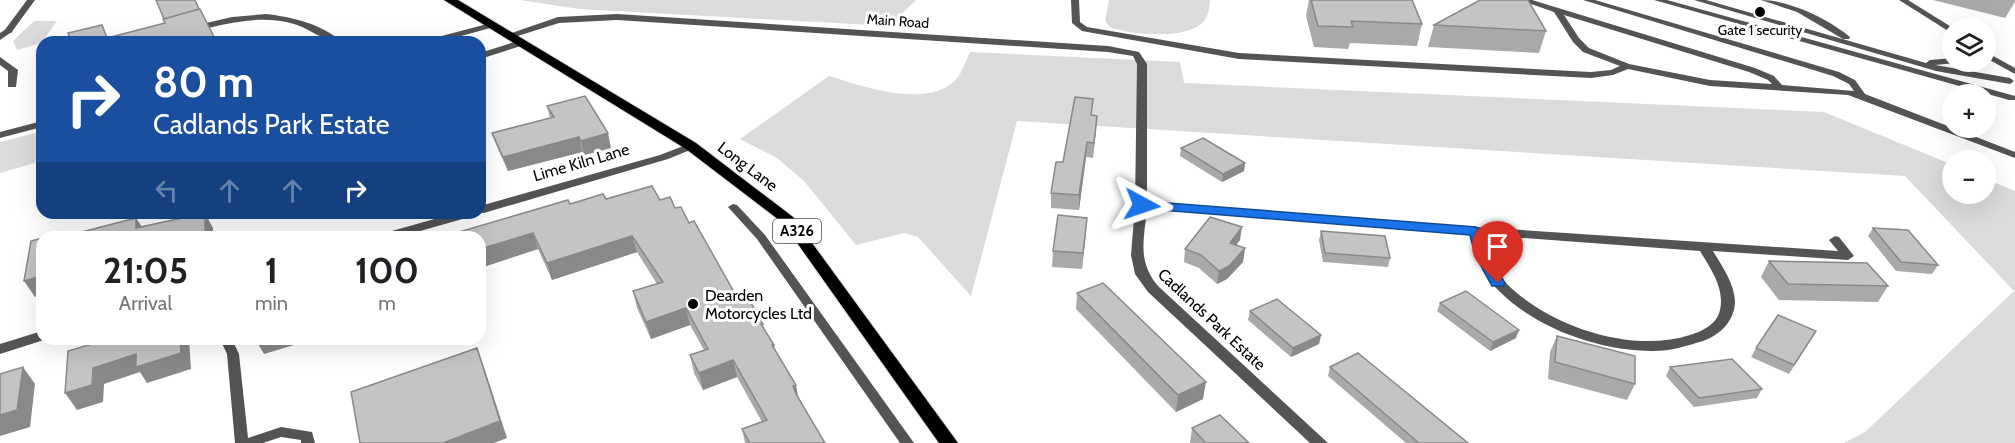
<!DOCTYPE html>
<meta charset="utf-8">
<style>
:root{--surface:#fff;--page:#f2f2f2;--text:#202124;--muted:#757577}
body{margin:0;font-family:Cabin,sans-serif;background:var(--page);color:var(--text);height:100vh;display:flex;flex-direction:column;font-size:22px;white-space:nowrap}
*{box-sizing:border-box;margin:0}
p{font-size:20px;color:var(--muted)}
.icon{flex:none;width:33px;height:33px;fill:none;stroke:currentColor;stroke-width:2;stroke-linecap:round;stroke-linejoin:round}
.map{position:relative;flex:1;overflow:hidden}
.panel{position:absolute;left:36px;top:231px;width:450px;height:114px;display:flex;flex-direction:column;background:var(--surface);border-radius:18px;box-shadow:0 6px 24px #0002}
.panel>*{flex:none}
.banner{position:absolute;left:36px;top:36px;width:450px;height:183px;border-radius:18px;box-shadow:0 6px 24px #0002;background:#1a4fa0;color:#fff;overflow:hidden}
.controls{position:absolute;left:1942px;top:18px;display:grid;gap:12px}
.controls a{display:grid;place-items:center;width:54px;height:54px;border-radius:50%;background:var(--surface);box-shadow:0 6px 24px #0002;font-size:30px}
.pin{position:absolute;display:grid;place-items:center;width:51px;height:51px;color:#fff;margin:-62px -26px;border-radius:50% 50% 50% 0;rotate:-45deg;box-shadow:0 0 6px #0007}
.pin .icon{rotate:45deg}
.me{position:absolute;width:66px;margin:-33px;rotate:95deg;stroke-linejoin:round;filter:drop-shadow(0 0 4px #0008)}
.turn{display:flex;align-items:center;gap:21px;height:126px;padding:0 18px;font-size:27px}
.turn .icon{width:78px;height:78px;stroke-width:2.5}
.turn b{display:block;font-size:42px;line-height:51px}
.lanes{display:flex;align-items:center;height:57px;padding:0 18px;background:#0003;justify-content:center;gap:30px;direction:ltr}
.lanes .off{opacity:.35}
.eta{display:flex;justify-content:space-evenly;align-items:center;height:102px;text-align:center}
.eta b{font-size:36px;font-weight:800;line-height:42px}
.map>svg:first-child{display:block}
.green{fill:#dbdbdb}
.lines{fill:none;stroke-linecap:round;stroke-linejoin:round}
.primary-casing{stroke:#dbdbdb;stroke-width:2}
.lane{fill:#545454;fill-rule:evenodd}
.street{fill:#545454;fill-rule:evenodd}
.primary{fill:#000;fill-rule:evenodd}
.wall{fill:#a9a9a9}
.shaded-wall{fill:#898989}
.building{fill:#c4c4c4;stroke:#898989;stroke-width:1.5}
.route{fill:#1a73e8;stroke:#114b97;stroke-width:1.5}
.poi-dot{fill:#000;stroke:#fff;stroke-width:2}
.labels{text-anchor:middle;stroke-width:6;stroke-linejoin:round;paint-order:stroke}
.far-street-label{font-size:14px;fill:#000;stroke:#fff}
.far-poi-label{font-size:14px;fill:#000;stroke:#fff}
.shield{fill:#fff;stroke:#4c4c4c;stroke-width:1.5}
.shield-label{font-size:15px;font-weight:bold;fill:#000}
.street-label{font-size:16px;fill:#000;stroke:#fff}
.poi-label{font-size:16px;fill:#000;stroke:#fff;text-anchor:start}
</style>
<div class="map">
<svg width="2015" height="443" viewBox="0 0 2015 443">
<rect width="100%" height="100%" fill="#fff"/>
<path class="green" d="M 520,0 L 916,0 L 889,26 L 579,9 Z
M 1109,0 L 1210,0 C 1209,8 1209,16 1203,22 C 1187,40 1130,35 1110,27 L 1105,21 Z
M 34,21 L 57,21 L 41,43 L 17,50 L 13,41 Z
M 970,52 L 1180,62 L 1184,83 L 1824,112 L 1953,165 L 1953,194 L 1986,194 L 1986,179 L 2015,191 L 2015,443 L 1844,443 L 1865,432 L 2014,291 L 1905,176 L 1017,121 L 971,296 L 918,237 L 904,233 L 856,245 L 804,181 L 777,158 L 740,139 L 829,76 C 861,86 921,107 951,84 C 961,77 965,63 970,52 Z
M 40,132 L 35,163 L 0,173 L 0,142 Z"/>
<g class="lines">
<defs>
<path id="primary" d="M 444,0 L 458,0 L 696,143 L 793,217 L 958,443 L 939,443 L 783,223 L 686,149 Z"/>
</defs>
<use href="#primary" class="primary-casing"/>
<path class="lane" d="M 27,0 L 35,0 L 11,33 L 5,33 L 4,31 Z
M 1071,0 L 1079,0 L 1080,22 L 1087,27 L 1239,53 L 1591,72 L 1611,70 L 1620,66 L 1583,52 L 1573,42 L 1554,12 L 1520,0 L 1532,0 L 1755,68 L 1774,76 L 1782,85 L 1854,91 L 1849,84 L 1833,76 L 1583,0 L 1595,0 L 1839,72 L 1855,80 L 1865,94 L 2015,152 L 2015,158 L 1848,95 L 1710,86 L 1628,69 L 1613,75 L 1591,78 L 1239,59 L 1082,31 L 1072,23 ZM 1564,15 L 1749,72 L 1768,80 L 1772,84 L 1710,80 L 1629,64 L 1589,48 L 1579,38 Z
M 1654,0 L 1667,0 L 2015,96 L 2015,100 L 2009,100 Z
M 1694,0 L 1706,0 L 1926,63 L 1930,60 L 1953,58 L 1953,62 L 1957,62 L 1956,63 L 1935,65 L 2010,78 L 2014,81 L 2010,84 L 1936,71 Z
M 1761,0 C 1789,0 1829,19 1850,37 L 1849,39 L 1843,39 L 1797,12 Z
M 1899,0 L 1908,0 L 1953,28 L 1953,34 Z
M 491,23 L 494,23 L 494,27 L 439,42 L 433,40 L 434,38 Z
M 1986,52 L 2015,68 L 2015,74 L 1986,58 Z
M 733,204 L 737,205 L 765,235 L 914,443 L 900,443 L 757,239 L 728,207 Z
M 220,339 L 232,339 L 239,354 L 248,438 L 281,427 L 312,432 L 315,443 L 301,443 L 301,440 L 281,437 L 263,443 L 235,443 L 227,354 Z"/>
<path class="street" d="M 266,14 C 292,17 322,24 342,42 C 324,42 311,29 294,24 C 260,14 225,24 192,32 L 187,29 L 189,27 L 232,17 Z
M 617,14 L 1108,46 L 1139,52 L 1147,64 L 1147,202 L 1476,227 L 1838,251 L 1829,240 L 1835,236 L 1839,237 L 1854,256 L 1848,260 L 1713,251 C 1722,266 1734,283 1735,301 C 1735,321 1720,335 1703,341 C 1686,346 1671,351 1653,351 C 1600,351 1537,329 1499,291 C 1483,276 1475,255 1471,234 L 1147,209 C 1144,239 1137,261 1158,286 L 1328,443 L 1310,443 L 1148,292 L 1135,274 L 1131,255 L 1135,205 L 1137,64 L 1133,56 L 1108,52 L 617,20 L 559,23 L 508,39 L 503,36 L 558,17 ZM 1483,235 L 1700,251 C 1710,268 1725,288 1720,310 C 1717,324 1703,331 1690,335 C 1632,354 1549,326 1507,284 C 1493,271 1488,253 1483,235 Z
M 8,28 L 13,31 L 0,40 L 0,33 Z
M 437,37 L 442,40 L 440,42 L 420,42 L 422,40 Z
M 521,40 L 526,43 L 524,45 L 480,59 L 480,53 Z
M 0,57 L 18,70 L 16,87 L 8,87 L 8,71 L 0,65 Z
M 42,121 L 42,127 L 0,138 L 0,132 Z
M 691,143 L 696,146 L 695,148 L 668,159 L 484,213 L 478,213 L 480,213 L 480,206 L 660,155 Z
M 456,213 L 475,213 L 473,216 L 399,237 L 379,237 L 381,234 Z
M 42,331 L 42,339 L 47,339 L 0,354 L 0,344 Z"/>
<use href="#primary" class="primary"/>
</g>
<path class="wall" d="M 1309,0 L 1412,0 L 1422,24 L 1417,46 L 1350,43 L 1348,49 L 1314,47 L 1306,16 Z
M 1933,0 L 2015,0 L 2015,2 L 2005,18 Z
M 1434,25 L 1546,31 L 1539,53 L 1428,47 Z
M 547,106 L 611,148 L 584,155 L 582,152 L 508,171 L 497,147 L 492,133 L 550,118 Z
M 1092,115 L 1097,116 L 1093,158 L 1086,157 L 1079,210 L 1051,208 L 1051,193 L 1063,162 Z
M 1181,148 L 1245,163 L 1244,171 L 1222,182 L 1180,156 Z
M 606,199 L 660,200 L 675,208 L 689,223 L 738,299 L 763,324 L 764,330 L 774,345 L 775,350 L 799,399 L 825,443 L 745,443 L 742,429 L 762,422 L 737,377 L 703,390 L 694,373 L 690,355 L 704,350 L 690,325 L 651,339 L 637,308 L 633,291 L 657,284 L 637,252 L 552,280 L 538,249 L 480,268 L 480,237 L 570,204 Z
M 1087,218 L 1082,269 L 1052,267 L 1053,251 Z
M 1873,228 L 1938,265 L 1932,274 L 1896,271 L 1868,236 Z
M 1321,231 L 1390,258 L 1388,267 L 1323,262 L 1319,240 Z
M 1240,240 L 1236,245 L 1245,248 L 1243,262 L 1227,279 L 1217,284 L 1199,268 L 1184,262 L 1185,249 Z
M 1769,261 L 1888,286 L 1878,302 L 1779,300 L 1761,277 Z
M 1077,293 L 1203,399 L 1176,412 L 1076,309 Z
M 1440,303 L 1516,338 L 1490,351 L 1437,311 Z
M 1250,311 L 1321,335 L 1319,344 L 1291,357 L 1248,320 Z
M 1816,331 L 1789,374 L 1751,357 L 1756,348 Z
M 1557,336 L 1635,384 L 1627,400 L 1548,379 L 1550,352 Z
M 1330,367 L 1468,443 L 1406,443 L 1328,376 Z
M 1670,367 L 1762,389 L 1757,398 L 1694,407 L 1666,376 Z
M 1192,428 L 1249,443 L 1190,443 Z"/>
<path class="shaded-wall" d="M 214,37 L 217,42 L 195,42 Z
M 1097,116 L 1096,130 L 1093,158 L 1094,143 Z
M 608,133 L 611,148 L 584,155 L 581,141 Z
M 579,137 L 582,152 L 508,171 L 503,157 Z
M 1087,142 L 1086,157 L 1079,210 L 1079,195 Z
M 1245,163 L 1244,171 L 1222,182 L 1223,174 Z
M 205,213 L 213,228 L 213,237 L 203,237 Z
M 136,218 L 146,233 L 136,228 Z
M 1087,218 L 1086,233 L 1082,269 L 1083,253 Z
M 1242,227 L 1240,240 L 1228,256 L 1230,243 Z
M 533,233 L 538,249 L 480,268 L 480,249 Z
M 632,236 L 637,252 L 552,280 L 547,263 Z
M 1245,248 L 1243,262 L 1227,279 L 1217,284 L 1219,271 Z
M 42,276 L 42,295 L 35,297 L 24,281 Z
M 686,308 L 690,325 L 651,339 L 646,322 Z
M 1519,330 L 1516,338 L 1490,351 L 1493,342 Z
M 1321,335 L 1319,344 L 1291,357 L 1293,348 Z
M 180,339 L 189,339 L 191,369 L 147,383 L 140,372 L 104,384 L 103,402 L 77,410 L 65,393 L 93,368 Z
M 255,339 L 304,339 L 304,342 L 264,354 Z
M 477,348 L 483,364 L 507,438 L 494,443 L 443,443 Z
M 733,360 L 737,377 L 703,390 L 699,373 Z
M 23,367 L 35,384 L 30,427 L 0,436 L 0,415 Z
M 1206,382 L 1203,399 L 1176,412 L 1178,395 Z
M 796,385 L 799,402 L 793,386 Z"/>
<path class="building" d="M 156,0 L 195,0 L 199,9 L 164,19 Z
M 1311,0 L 1412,0 L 1422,24 L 1351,21 L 1353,27 L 1318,26 Z
M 1480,0 L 1528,0 L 1546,31 L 1434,25 Z
M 200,9 L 214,37 L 195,42 L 71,42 L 68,33 L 102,25 L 107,38 L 165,23 L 163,19 Z
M 585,96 L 608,133 L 581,141 L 579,137 L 503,157 L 492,133 L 554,117 L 547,106 Z
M 1075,97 L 1093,99 L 1091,115 L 1097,116 L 1094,143 L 1087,142 L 1079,195 L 1051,193 L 1056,162 L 1063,162 Z
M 1203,138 L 1245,163 L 1223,174 L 1181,148 Z
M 652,186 L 660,200 L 670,197 L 675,208 L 681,207 L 689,223 L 694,221 L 738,299 L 747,296 L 763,324 L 761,324 L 774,345 L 772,345 L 796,385 L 793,386 L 796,394 L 825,443 L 750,443 L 742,429 L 767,420 L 733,360 L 699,373 L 690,355 L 708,349 L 686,308 L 646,322 L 633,291 L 663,282 L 632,236 L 547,263 L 533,233 L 480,249 L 480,237 L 442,237 L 568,200 L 570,204 L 603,194 L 606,199 Z
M 205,213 L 205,237 L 45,237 L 62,233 L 62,237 L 136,218 L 136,228 Z
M 1058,215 L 1087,218 L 1083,253 L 1053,251 Z
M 1210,217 L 1242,227 L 1230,243 L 1245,248 L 1229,266 L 1219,271 L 1201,255 L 1185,249 Z
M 1873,228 L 1908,230 L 1938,265 L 1901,262 Z
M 1321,231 L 1385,236 L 1390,258 L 1325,253 Z
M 42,238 L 42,276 L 24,281 L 31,241 Z
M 1769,261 L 1867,263 L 1888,286 L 1788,284 Z
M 1103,283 L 1206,382 L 1178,395 L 1077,293 Z
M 1466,291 L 1519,330 L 1493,342 L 1440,303 Z
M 1277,299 L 1321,335 L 1293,348 L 1250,311 Z
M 1778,315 L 1816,331 L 1794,365 L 1756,348 Z
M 1557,336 L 1635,356 L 1635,384 L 1555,362 Z
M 109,339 L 180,339 L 181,353 L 136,367 L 136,354 L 93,368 L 92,385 L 65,393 L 68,351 Z
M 477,348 L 500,421 L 443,443 L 360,443 L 351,392 Z
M 1358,353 L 1468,443 L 1419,443 L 1330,367 Z
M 1732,359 L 1762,389 L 1699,398 L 1670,367 Z
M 23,367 L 17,410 L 0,415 L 0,374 Z
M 1220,415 L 1249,443 L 1206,443 L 1192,428 Z"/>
<path class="route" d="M 1142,201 L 1476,227 L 1482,231 L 1489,255 L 1505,283 L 1503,286 L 1492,286 L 1475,255 L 1470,235 L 1137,208 L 1137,202 Z"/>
<g class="poi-dot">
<circle cx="1760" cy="12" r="6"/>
<circle cx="693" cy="304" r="6"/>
</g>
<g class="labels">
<g class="far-street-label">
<text transform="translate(898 21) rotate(4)" y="5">Main Road</text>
</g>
<g class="far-poi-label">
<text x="1760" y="35">Gate 1 security</text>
</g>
<rect class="shield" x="773" y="219" width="48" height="24" rx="4.5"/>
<g class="shield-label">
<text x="797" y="236">A326</text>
</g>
<g class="street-label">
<text transform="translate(581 162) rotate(-16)" y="6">Lime Kiln Lane</text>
<text transform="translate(748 166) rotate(37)" y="6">Long Lane</text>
<text transform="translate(1212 319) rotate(43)" y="6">Cadlands Park Estate</text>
</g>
<g class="poi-label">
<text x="705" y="301">Dearden<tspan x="705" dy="18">Motorcycles Ltd</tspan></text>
</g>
</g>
</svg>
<div class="controls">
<a><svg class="icon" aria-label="layers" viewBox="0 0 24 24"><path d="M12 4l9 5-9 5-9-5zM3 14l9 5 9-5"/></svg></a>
<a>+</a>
<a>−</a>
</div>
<div class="pin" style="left:1498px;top:283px;background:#d93025"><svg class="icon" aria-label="arrive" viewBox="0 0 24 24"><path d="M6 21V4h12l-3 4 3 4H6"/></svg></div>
<svg class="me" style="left:1142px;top:205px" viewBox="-20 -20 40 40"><path d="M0-17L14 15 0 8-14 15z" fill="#1a73e8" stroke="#fff" stroke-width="4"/></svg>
<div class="banner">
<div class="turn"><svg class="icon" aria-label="right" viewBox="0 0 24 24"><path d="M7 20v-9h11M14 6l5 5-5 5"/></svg><div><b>80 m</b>Cadlands Park Estate</div></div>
<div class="lanes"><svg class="icon off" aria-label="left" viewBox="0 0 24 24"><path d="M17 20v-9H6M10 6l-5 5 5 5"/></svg><svg class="icon off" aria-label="ahead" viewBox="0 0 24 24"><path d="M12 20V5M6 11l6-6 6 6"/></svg><svg class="icon off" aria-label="ahead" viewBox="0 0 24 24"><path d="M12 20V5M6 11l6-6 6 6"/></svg><svg class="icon" aria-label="right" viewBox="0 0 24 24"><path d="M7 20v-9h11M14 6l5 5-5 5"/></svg></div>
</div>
<section class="panel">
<div class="eta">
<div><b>21:05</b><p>Arrival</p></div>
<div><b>1</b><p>min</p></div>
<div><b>100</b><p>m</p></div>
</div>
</section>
</div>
